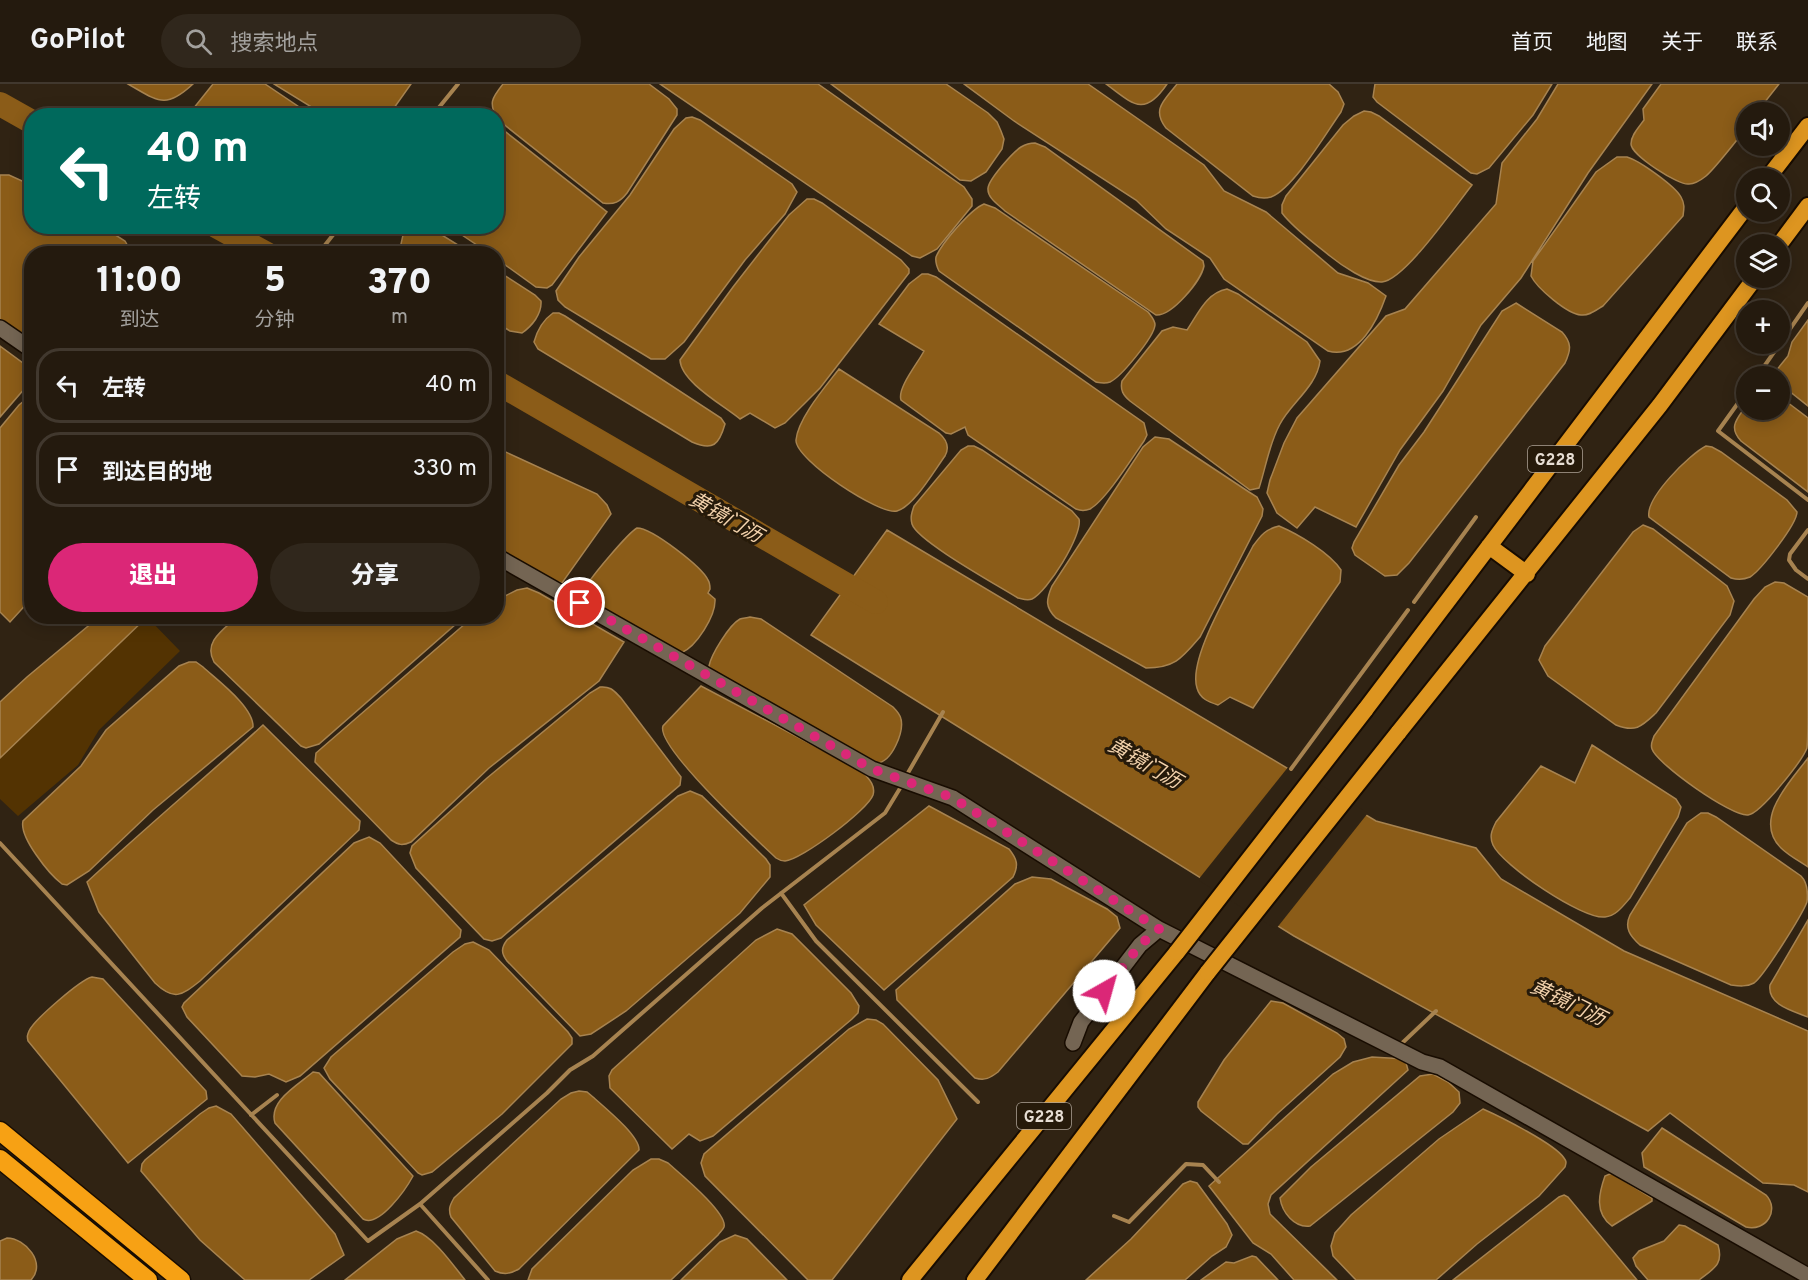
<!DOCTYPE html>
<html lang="zh">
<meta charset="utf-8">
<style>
:root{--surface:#241a0e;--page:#30271c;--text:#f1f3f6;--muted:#a3a19e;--line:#41382e;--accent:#db2777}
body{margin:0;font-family:Overpass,"Noto Sans SC",sans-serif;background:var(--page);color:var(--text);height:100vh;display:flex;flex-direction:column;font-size:22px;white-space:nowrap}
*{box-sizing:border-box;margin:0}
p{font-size:20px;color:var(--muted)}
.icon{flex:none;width:33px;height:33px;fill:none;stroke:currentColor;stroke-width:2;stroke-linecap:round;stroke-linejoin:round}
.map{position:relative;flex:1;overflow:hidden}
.panel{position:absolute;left:24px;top:162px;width:480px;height:378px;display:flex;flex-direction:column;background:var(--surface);border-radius:24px;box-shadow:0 3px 15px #0003,0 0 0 2px var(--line)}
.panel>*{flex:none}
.guide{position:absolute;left:24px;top:24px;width:480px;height:126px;border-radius:24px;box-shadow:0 3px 15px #0003,0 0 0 2px var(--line);background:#00695c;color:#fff;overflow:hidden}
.buttons{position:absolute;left:1736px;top:18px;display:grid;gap:12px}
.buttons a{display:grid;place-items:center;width:54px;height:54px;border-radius:50%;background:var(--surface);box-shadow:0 3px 15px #0003,0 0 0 2px var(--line);font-size:30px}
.pin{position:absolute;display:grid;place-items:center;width:51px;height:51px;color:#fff;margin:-26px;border:3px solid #fff;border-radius:50%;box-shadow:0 2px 6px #0007}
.me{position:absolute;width:66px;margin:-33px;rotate:38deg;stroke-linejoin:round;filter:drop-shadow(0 0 4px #0008)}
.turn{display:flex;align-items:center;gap:21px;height:126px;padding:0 24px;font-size:27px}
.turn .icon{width:78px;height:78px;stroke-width:2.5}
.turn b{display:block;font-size:42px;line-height:51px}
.eta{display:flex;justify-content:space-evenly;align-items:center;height:102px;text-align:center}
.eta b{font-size:36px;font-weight:800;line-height:42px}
.cta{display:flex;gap:12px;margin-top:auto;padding:12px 24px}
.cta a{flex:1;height:69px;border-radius:36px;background:var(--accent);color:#fff;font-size:24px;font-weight:800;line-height:69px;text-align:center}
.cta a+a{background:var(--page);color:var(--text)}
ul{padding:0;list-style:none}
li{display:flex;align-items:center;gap:18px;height:75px;margin:0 12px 9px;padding:0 12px;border:3px solid var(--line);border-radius:24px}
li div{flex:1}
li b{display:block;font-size:22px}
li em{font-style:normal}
header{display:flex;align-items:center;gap:36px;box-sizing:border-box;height:84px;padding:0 30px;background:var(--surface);border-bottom:2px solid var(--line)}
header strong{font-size:28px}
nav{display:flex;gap:33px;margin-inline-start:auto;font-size:21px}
.search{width:420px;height:54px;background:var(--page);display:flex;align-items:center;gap:15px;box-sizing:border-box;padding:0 21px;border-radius:33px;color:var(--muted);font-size:22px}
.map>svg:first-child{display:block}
.green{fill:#533302}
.water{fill:#8b5c18;stroke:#a78350;stroke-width:1.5}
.pier{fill:#302313}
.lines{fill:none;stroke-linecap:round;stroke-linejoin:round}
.stream{stroke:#a78350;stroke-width:4}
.river{stroke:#8b5c18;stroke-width:24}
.minor-casing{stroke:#180c01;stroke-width:18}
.trunk-casing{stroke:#180c01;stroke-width:20}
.motorway-casing{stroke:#180c01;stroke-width:21}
.minor{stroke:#746553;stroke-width:15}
.trunk{stroke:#dd9520;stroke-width:16}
.motorway{stroke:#f7a114;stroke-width:18}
.trunk-bridge-casing{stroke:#180c01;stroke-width:20;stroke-linecap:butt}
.trunk-bridge{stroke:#dd9520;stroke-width:16}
.route{stroke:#db2777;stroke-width:10;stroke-dasharray:0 18}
.labels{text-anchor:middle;stroke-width:6;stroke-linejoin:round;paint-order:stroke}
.shield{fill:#261a0a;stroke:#ada397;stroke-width:1.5}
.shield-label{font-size:16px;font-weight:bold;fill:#e7ded4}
.water-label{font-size:20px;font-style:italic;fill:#f3d2ac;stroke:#261a0a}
</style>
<header>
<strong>GoPilot</strong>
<div class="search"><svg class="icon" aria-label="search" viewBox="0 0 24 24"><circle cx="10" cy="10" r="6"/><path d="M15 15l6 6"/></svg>搜索地点</div>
<nav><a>首页</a><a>地图</a><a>关于</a><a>联系</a></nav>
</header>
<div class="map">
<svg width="1808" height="1196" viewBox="0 0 1808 1196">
<rect width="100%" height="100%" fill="#302313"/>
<path class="green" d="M 147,533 L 180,567 L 99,646 L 78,681 L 18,732 L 0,715 L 0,674 Z"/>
<path class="water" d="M 128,0 L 193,0 C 165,26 158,17 128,0 Z
M 213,0 L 265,0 L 311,31 L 193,31 L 193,25 Z
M 274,0 L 411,0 L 394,24 L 385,31 L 326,32 Z
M 503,0 L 649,0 L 669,15 L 677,25 L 677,31 L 627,109 C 620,118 614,121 603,119 L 497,35 C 489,19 491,15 503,0 Z
M 660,0 L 818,0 L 964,103 L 972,115 L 972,122 L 937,165 L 920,174 L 912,172 Z
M 831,0 L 946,0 L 988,29 L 997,38 L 1001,47 L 1004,55 L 1002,65 L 986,88 L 971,97 L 960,96 Z
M 964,0 L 1088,0 L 1204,81 L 1224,107 L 1266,128 L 1338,189 L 1368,199 L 1386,212 C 1378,235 1359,276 1328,267 L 1224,195 L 1210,174 L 1166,145 L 1136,116 L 1014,37 Z
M 1106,0 L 1167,0 C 1144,34 1133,20 1106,0 Z
M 1177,0 L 1329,0 L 1338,8 L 1344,20 L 1341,28 C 1326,49 1294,104 1271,113 C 1264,115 1259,114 1253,112 L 1166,44 C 1151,25 1165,16 1177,0 Z
M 1375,0 L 1552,0 L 1533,31 L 1489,84 L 1477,90 L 1471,89 L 1377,18 L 1373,13 Z
M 1558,0 L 1652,0 L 1588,89 L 1521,194 L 1481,241 L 1443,307 L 1400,366 L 1356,443 L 1315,423 L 1297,444 L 1277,429 L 1267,409 L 1270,396 L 1284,359 L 1297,334 L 1386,232 L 1405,225 L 1496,120 L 1502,79 L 1537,35 Z
M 1661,0 L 1779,0 L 1757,28 L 1746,28 C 1746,32 1747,39 1746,42 C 1744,49 1712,87 1706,92 C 1701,96 1695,100 1689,100 C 1679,102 1631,71 1631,60 C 1631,51 1639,43 1644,36 L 1643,25 Z
M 1364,27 L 1371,28 L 1379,32 L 1472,101 C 1456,121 1405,196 1382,198 C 1367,199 1341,181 1330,172 C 1313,158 1294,145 1282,129 L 1282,121 L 1286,112 L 1343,41 L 1354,32 Z
M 692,33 L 700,36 L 792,100 L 797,108 L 785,130 L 745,176 L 684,258 L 665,275 L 651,275 L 565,223 L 558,216 L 556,207 L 579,173 L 630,111 L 674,45 L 686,34 Z
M 497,41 L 607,128 L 552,201 L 547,204 L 536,203 L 497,175 L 496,170 L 489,169 L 450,143 L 496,142 Z
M 1035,59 L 1045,63 L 1203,177 L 1204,182 C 1201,197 1172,232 1156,231 L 1005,127 C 999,121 987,114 988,104 C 989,95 1013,68 1021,63 C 1026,60 1030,59 1035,59 Z
M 1617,73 C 1619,73 1625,73 1627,73 C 1640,77 1675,102 1681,113 C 1685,120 1684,125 1683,132 L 1603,222 C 1596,226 1589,232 1581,231 C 1567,230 1537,204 1531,192 L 1533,177 L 1596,88 Z
M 0,91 L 9,91 L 31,101 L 32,142 L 103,143 L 125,157 L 129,164 L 127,169 L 32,170 L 31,267 L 0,244 Z
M 807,115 L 814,115 L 822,119 L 901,176 L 909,185 L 909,189 L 820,304 L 785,339 L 775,344 L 750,329 L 740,335 C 723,321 681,298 680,276 L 733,203 L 789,131 Z
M 984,120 L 995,124 L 1148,228 C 1151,232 1155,236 1155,241 C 1154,253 1121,293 1110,298 C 1105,300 1101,299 1096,298 L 939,187 C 937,183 935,179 936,173 C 941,160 971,125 984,120 Z
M 409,142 L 429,143 L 471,169 L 399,169 L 403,151 Z
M 496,186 L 535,211 L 541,217 C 542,230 532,242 522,249 L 510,247 L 497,239 Z
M 922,190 L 928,190 L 936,193 L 1144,339 L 1147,351 L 1144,357 C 1132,374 1106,416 1090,425 C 1085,427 1081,427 1076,425 L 968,351 L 965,343 L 951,350 L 946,349 L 901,316 C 897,304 918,279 924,267 L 879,240 L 909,200 Z
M 1227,205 L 1238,210 L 1307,258 L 1320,277 C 1317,302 1291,319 1280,340 C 1269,360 1266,383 1259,404 L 1250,406 L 1130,317 C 1123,311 1120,306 1122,297 L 1162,247 L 1173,243 L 1187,246 C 1198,230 1206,209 1227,205 Z
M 1516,219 L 1562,248 C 1572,259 1571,266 1565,279 L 1409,479 L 1397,491 L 1385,492 L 1355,471 L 1352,464 L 1354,458 L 1399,381 L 1424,348 L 1502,227 Z
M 553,229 L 559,229 L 565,232 L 721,334 L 725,340 C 719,361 713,367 692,358 L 538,265 L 534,258 C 537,247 543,236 553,229 Z
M 1808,236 L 1808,322 L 1779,299 L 1779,292 L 1776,292 L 1775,288 L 1788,272 L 1792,258 Z
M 0,262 L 31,285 L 32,296 L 0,333 Z
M 839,285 L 939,349 C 947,356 950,363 945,372 C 934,387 914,422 897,427 C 881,432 795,376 796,356 C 798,334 826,302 839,285 Z
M 31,311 L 31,515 L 10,538 L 0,528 L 0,344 L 19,321 Z
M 1779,312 L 1808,334 L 1808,408 L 1741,357 C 1728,343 1737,335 1746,322 L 1746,326 L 1779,326 Z
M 1155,353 L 1169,355 L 1249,408 L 1257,413 L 1263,425 L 1262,432 L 1200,553 C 1182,574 1175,584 1146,584 L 1056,534 C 1045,523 1046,516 1052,502 L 1143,363 Z
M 968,362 L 974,362 L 982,366 L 1072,427 L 1079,435 C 1083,451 1047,508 1032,515 C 1027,517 1023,515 1018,514 C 999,502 917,457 912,440 C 910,433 912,428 914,422 L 961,366 Z
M 1706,362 L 1712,363 L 1721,368 L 1787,416 L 1797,428 C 1797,440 1761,486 1750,493 C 1743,496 1738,496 1731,494 L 1649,433 C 1645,414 1690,370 1706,362 Z
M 497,364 L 597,410 L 607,421 L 611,430 L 562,499 L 541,493 L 497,467 Z
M 1643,441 L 1653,445 L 1727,502 L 1734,517 L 1730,531 L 1656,629 C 1642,642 1636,649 1616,641 L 1548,592 L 1539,576 L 1545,562 L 1633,448 Z
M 1279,442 C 1298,450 1330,469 1341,486 L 1340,498 L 1253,624 L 1230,613 L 1218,621 C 1209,618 1200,615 1197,604 C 1187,573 1238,492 1253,462 C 1261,451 1266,445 1279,442 Z
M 637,444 C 652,444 702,483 708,496 C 710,499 710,502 710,505 L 708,509 L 715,515 C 716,532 696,563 681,569 L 589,517 C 587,513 585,509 586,503 C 590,494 628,449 637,444 Z
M 887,446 L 1376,737 L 1476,764 L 1501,795 L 1624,867 L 1808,947 L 1808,1108 L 1794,1101 L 1763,1099 L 1670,1029 L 1648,1047 L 1294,852 L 811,551 Z
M 1775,498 L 1784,499 L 1808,513 C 1808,551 1808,589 1808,627 C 1808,637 1808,654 1807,664 C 1802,677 1761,729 1748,731 C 1732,733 1657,680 1652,665 C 1650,660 1653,656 1654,652 L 1754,515 L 1765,503 Z
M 527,504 L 539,509 L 624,558 L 599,597 L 489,684 L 411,758 C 402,762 399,761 391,756 L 315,678 L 316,669 L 473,533 L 496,532 L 497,516 L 517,506 Z
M 99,533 L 147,533 L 0,674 L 0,618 L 27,593 Z
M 237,533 L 237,532 L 464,533 L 319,660 L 306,664 L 301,662 L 214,578 C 203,558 223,546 237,533 Z
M 750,533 L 761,535 L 893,623 C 897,627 900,630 901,635 C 904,648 892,678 877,679 L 713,589 L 709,582 C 711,571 729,541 740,535 C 743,534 747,534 750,533 Z
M 189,578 L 196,578 L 203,583 C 217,596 254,623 253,643 L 153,726 L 89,787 L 67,801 L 62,800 C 49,790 19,753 23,737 L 81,682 L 106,646 L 179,582 Z
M 701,602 L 862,687 C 868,694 876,701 873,711 C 868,726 801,776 785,777 C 781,777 779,776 776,774 C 757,756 655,662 663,642 Z
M 600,603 C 611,602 614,607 621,614 L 681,693 L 680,701 L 501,854 L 492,857 L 484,855 L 416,784 L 410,769 L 412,762 L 487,694 L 590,609 Z
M 263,641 L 360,737 L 359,746 L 200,897 C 181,912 174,917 155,899 L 99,828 L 87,798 C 145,744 205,694 263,641 Z
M 1592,661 L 1676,715 L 1681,723 L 1678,733 L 1630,814 C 1623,822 1616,832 1605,833 C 1583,836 1502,781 1493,761 C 1489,752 1492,746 1496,738 L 1541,682 L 1575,699 Z
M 1808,674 L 1808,783 C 1799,777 1788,771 1781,764 C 1752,735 1791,697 1808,674 Z
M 690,707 L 702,712 L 766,775 L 770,781 L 770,793 L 740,829 L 626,927 L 591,950 L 580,952 L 507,877 C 501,869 501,864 507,856 L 678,712 Z
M 929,722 L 1009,765 C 1017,775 1019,781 1013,793 L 884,906 L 816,841 L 804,821 Z
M 1701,729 L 1708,729 L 1716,733 L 1801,792 C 1808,799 1808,809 1807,818 C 1802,831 1764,892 1754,899 C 1747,903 1739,902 1731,901 L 1640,861 C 1630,852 1624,844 1630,831 L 1687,739 Z
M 369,753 L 380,759 L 461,846 L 460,853 L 300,992 L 286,998 L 269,990 L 255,993 L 242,992 L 187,933 L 182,923 L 184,919 L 354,759 Z
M 1032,793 L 1051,795 L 1107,825 L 1117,833 L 1120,844 L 998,988 C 990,994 985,997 975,994 L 897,916 L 896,906 L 1015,800 Z
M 1808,836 L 1808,933 C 1793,927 1767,921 1770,901 Z
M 777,845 L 792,850 L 851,909 L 859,922 L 858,929 L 852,935 L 713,1052 L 700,1057 L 689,1050 L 672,1065 L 610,1004 L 609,992 L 612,986 L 756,856 Z
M 473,858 L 489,866 L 568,948 L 572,954 L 572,960 L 502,1030 L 432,1088 L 422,1091 L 418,1089 L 330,995 L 324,984 L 331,973 L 453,868 L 465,860 Z
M 92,893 L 103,895 L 206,1007 L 207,1015 L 128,1079 L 28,957 C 27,952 27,952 29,947 C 34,936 80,896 92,893 Z
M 1271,917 L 1283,919 L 1337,949 L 1344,955 L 1346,963 L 1340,973 L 1277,1030 L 1248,1060 L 1243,1060 L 1201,1027 L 1198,1023 L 1198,1018 L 1224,976 Z
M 867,935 L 876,936 L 883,940 L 938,996 L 957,1035 L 832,1196 L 808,1196 L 705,1092 L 701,1079 L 704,1070 L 849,945 Z
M 1372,973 L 1405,975 L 1408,986 L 1271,1111 L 1268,1120 L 1270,1130 L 1337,1196 L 1294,1196 L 1271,1170 L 1253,1159 L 1209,1102 L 1333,990 L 1353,978 Z
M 313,988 L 319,989 L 413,1092 C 406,1105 379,1144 363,1135 L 275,1039 C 268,1017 298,1001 313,988 Z
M 1433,990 L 1448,998 L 1459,1008 L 1460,1019 L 1453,1028 L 1310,1142 C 1294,1144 1282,1128 1280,1114 L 1311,1083 L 1420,992 Z
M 579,1007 L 587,1008 L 593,1013 C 604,1023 640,1052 639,1066 L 519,1185 C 510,1190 504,1191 495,1187 L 451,1133 C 448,1125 450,1121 454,1114 L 561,1015 L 571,1009 Z
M 216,1022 L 231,1030 L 335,1150 L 344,1171 L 309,1196 L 245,1196 L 200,1156 L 141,1087 L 142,1080 L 145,1076 L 200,1030 L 209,1024 Z
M 1483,1025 C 1501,1033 1555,1060 1564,1074 C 1567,1078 1566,1079 1565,1083 L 1539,1112 L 1477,1160 L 1436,1196 L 1356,1196 L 1333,1172 L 1331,1162 L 1335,1149 L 1351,1131 L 1439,1055 Z
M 1662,1044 L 1766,1111 C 1780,1126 1766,1148 1746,1143 L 1644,1083 L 1642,1069 Z
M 651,1075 L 659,1075 L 668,1079 C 679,1089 728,1129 724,1143 C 723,1146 720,1148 718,1151 L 671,1196 L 528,1196 L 532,1185 L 633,1086 Z
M 1612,1089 L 1652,1114 L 1652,1117 L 1612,1142 C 1594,1129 1599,1109 1605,1092 Z
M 1190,1097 L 1197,1099 L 1227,1140 L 1232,1151 L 1226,1163 L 1212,1172 L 1185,1196 L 1086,1196 L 1131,1155 L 1183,1100 Z
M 1564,1111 L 1568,1113 L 1637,1196 L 1453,1196 L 1559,1113 Z
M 1679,1141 L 1685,1142 L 1718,1161 C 1724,1181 1713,1185 1699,1196 L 1648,1196 L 1636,1182 L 1633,1174 L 1639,1167 L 1664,1157 Z
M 416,1147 C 434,1153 453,1181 465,1196 L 345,1196 L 397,1155 Z
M 735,1151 L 747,1155 L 787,1196 L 681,1196 L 720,1158 Z
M 7,1154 C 25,1154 47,1179 31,1196 L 0,1196 L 0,1157 Z
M 1252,1172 L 1256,1173 L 1278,1196 L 1201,1196 L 1226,1178 L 1234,1179 Z"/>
<path class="pier" d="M 1289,682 L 1368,729 L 1276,845 L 1198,796 Z"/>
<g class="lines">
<path class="stream" d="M 432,32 L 458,0
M 318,170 L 340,142
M 1763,284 L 1808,219
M 1746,308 L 1718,347 L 1808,416
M 1808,446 L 1790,470 L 1789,476 L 1796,486 L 1808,495
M 1414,518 L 1476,433
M 1291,685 L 1408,526
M 905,694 L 943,628
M 0,759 L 368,1157 L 420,1120 L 547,1009 L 570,986 L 593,972 L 762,824 L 885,729 L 902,701
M 781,809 L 816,857 L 978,1018
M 1398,963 L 1436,927
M 251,1031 L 277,1011
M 420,1120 L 488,1196
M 1114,1132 L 1129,1138 L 1186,1080 L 1203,1081 L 1219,1098"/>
<path class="river" d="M 0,20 L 32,38
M 216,142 L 267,170
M 496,298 L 876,518"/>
<defs>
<path id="minor" d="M 0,244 L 32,266
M 496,472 L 872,685 L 953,714 L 1159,845 L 1140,861 L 1081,938 L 1073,959
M 1159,845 L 1422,978 L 1440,983 L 1808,1192"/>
<path id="trunk" d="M 1768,94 L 1808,42
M 1779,161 L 1808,122
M 1489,462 L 1527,490
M 1365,626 L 1746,123
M 1398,649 L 1660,321 L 1755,194
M 910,1196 L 1177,868
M 975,1196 L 1208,888"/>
<path id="motorway" d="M 0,1047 L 181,1196
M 0,1075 L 148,1196"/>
</defs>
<use href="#minor" class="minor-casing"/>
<use href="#trunk" class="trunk-casing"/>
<use href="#motorway" class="motorway-casing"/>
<use href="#minor" class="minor"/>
<use href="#trunk" class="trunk"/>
<use href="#motorway" class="motorway"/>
<defs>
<path id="trunk-bridge" d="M 1177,868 L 1365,626
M 1208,888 L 1398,649"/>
</defs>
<use href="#trunk-bridge" class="trunk-bridge-casing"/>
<use href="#trunk-bridge" class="trunk-bridge"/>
</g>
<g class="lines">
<path class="route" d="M 580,519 L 872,685 L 953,714 L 1159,845 L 1140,861 L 1104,907"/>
</g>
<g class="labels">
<g class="shield">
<rect x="1528" y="362" width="54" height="26" rx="4.5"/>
<rect x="1017" y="1019" width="54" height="26" rx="4.5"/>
</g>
<g class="shield-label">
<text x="1555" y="381">G228</text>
<text x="1044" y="1038">G228</text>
</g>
<g class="water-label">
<text transform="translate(726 433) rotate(30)" y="7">黄镜门沥</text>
<text transform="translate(1145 679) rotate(30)" y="7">黄镜门沥</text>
<text transform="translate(1568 918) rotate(26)" y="7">黄镜门沥</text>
</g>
</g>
</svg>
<div class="buttons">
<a><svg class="icon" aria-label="sound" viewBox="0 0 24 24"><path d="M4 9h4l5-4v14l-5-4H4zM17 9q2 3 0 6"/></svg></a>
<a><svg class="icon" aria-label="search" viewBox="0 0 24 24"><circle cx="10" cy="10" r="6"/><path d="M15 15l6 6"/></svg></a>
<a><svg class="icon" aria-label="layers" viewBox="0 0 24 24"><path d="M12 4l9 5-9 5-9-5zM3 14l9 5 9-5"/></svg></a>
<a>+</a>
<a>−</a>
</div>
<div class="pin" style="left:580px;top:519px;background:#d93025"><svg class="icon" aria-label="arrive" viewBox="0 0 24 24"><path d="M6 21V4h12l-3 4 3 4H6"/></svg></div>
<svg class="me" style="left:1104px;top:907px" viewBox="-20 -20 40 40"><circle r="19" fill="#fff"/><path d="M0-13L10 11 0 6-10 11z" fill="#db2777"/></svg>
<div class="guide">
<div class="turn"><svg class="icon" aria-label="left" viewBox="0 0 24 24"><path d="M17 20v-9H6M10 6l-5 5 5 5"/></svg><div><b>40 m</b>左转</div></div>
</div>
<section class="panel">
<div class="eta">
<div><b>11:00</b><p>到达</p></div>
<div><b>5</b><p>分钟</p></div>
<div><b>370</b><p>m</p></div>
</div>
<ul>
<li><svg class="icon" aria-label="left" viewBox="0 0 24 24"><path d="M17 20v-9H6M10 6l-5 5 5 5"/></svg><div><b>左转</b></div><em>40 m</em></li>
<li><svg class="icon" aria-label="arrive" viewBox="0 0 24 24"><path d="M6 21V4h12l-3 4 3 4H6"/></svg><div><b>到达目的地</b></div><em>330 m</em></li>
</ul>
<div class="cta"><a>退出</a><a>分享</a></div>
</section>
</div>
